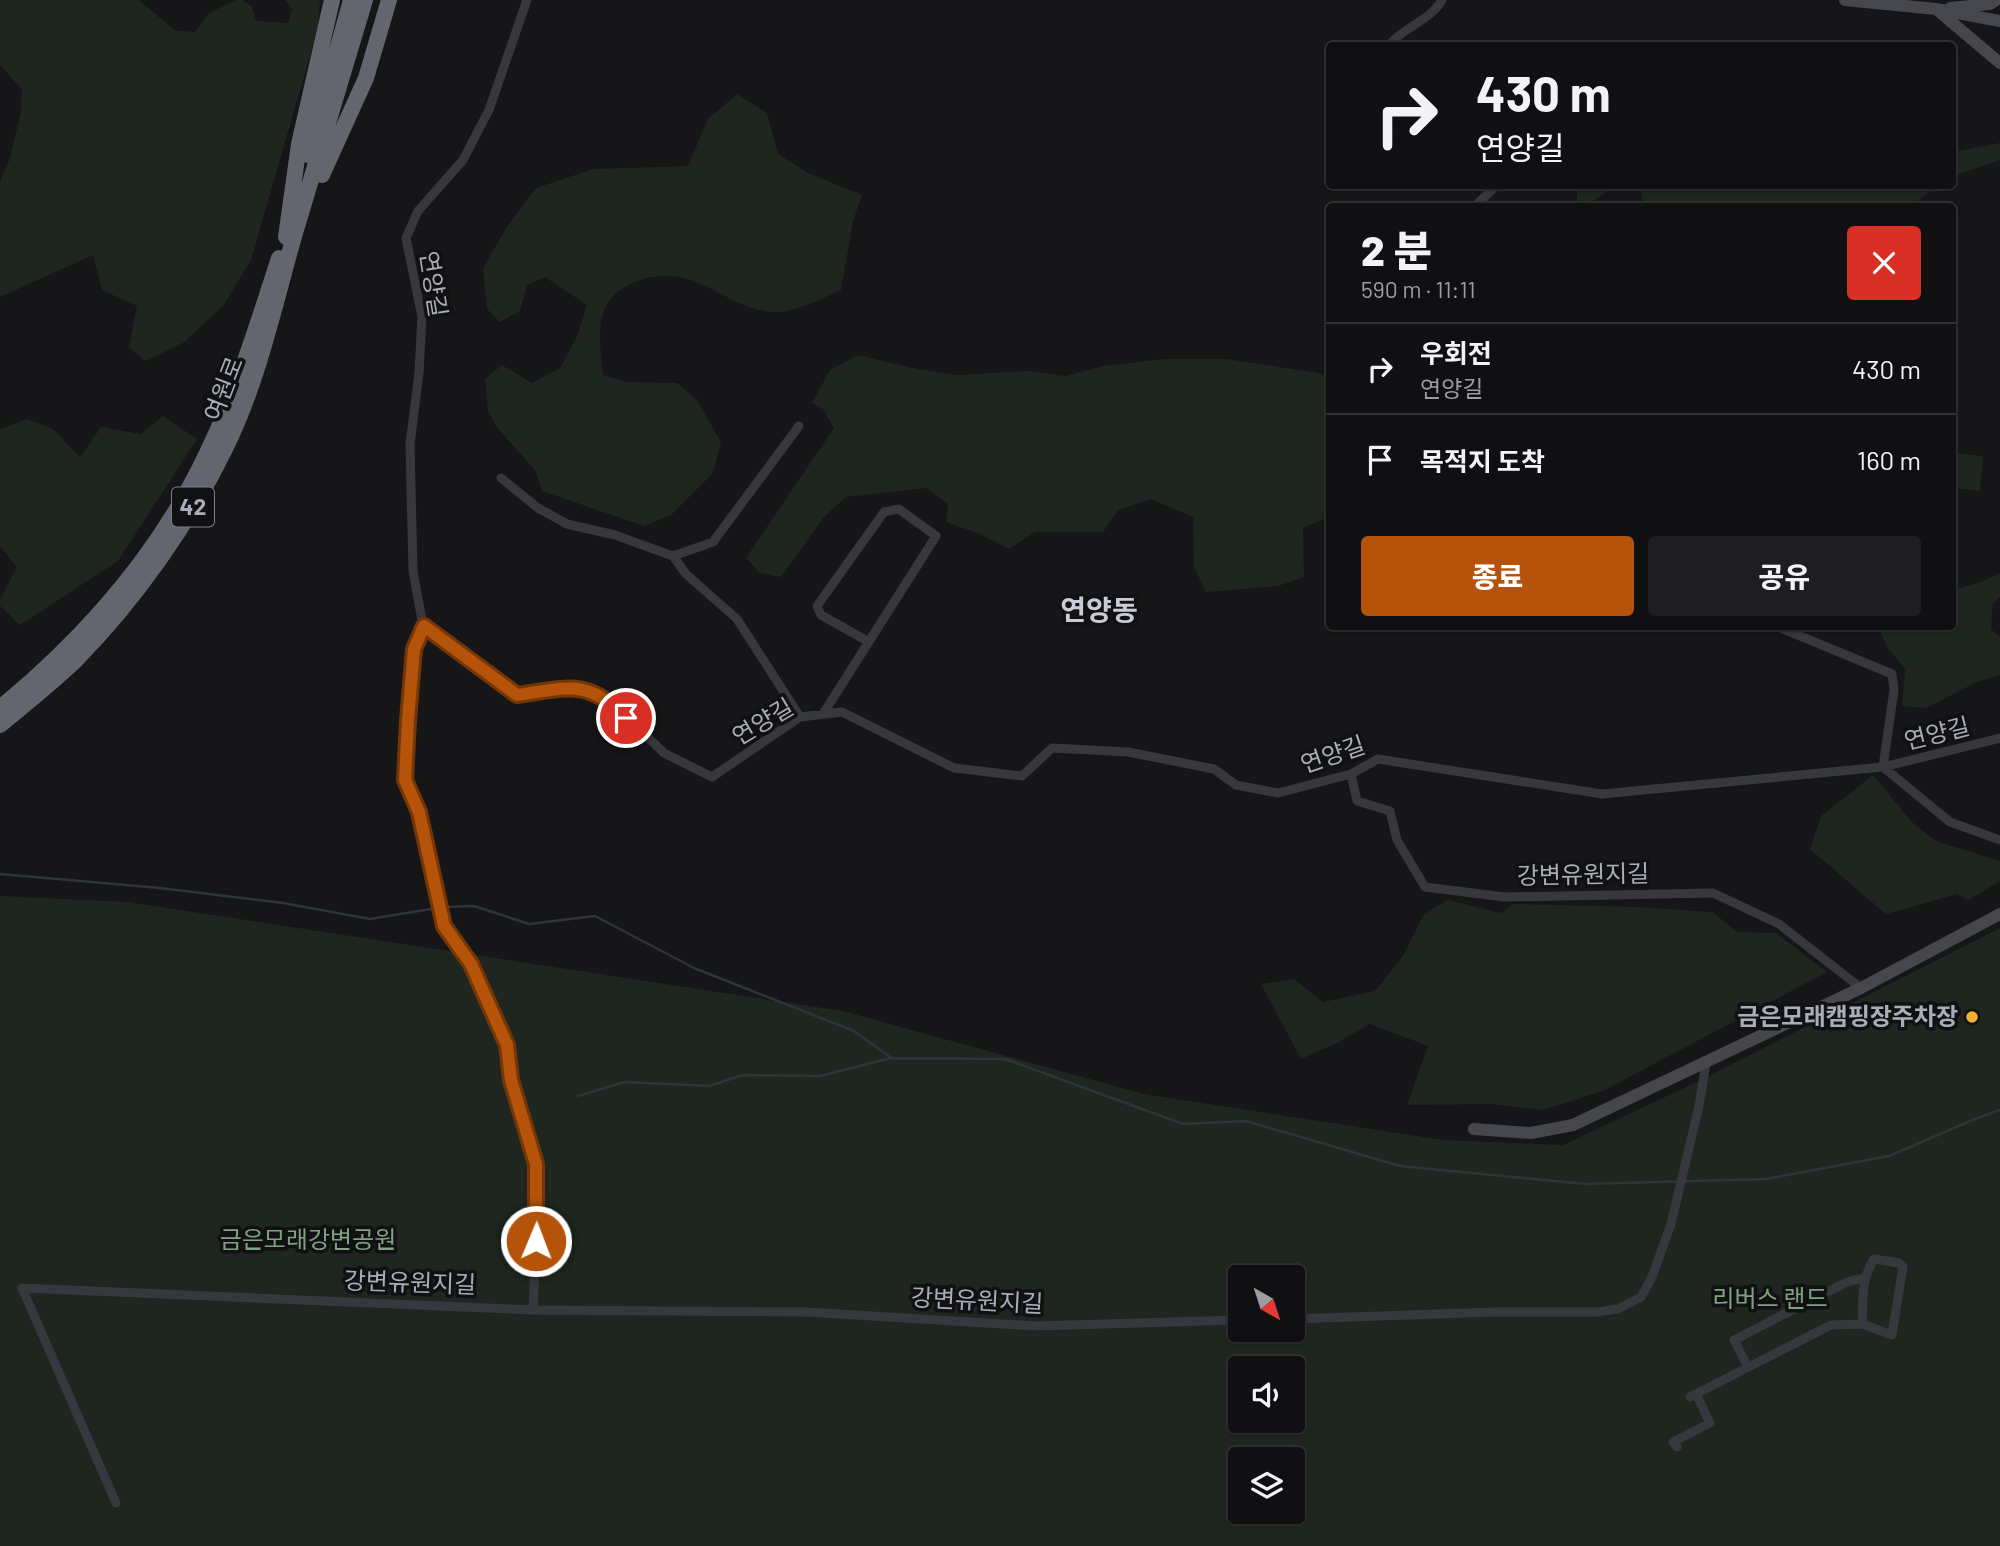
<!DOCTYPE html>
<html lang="ko">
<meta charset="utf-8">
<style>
:root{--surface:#101012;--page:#1e1e20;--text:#f1f3f6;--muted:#9c9d9f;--line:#303032;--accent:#b45309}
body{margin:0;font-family:Barlow,"Noto Sans KR",sans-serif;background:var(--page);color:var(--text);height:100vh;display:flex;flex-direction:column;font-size:26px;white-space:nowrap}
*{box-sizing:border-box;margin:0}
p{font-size:23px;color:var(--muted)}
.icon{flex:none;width:38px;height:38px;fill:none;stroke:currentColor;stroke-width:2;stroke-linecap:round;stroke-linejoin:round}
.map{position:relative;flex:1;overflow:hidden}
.details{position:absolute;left:1326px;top:203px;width:630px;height:427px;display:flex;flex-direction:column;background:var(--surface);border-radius:7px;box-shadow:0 2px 5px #0004,0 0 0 2px var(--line)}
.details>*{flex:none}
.top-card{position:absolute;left:1326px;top:42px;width:630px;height:147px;border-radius:7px;box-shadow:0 2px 5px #0004,0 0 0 2px var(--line);background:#101012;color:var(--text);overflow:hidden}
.needle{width:46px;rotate:141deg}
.controls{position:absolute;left:1228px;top:1265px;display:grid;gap:14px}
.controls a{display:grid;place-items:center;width:77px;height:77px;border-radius:7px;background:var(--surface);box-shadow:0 2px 5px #0004,0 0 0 2px var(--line);font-size:35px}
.pin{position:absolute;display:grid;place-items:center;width:60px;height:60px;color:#fff;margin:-30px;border:4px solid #fff;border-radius:50%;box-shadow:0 2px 7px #0007}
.me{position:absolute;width:77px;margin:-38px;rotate:1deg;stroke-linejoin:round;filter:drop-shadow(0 0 5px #0008)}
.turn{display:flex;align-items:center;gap:24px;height:147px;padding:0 35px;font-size:32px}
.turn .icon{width:91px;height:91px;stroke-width:2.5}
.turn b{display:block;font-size:49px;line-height:60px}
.round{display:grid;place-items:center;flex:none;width:74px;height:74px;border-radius:7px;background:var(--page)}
.headline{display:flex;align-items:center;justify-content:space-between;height:119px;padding:0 35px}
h1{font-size:42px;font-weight:800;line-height:52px}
.action{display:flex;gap:14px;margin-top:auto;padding:14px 35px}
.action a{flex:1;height:80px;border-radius:7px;background:var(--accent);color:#fff;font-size:28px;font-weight:800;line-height:80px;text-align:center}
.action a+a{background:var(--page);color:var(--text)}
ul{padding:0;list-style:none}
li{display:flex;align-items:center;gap:21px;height:91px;padding:0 35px;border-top:2px solid var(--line)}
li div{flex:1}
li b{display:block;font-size:26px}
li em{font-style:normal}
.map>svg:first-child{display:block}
.green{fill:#1e261f;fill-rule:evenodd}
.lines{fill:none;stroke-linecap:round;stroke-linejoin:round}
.stream{stroke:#2c353c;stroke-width:2.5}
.street{stroke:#37383d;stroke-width:9}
.secondary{stroke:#45474d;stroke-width:12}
.highway{stroke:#63666e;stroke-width:16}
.route-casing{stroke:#753606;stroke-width:18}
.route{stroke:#b45309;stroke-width:12}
.poi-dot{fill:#f2b134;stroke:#111113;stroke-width:2.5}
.labels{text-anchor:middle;stroke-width:7;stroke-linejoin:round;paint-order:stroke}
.shield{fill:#111113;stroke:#7b7e86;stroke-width:2}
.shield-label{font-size:23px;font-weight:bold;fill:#a8adb8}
.street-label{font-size:24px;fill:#a8adb8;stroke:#111113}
.poi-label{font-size:24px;font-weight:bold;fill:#a8adb8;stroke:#111113;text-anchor:end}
.park-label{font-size:24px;fill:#7fa381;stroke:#111113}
.quarter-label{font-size:28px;font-weight:bold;fill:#c9ccd4;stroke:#111113}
</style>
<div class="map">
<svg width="2000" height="1546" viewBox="0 0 2000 1546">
<rect width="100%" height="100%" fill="#161618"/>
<path class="green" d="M 0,0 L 139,0 L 174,30 L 195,32 L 209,13 L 236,0 L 243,0 L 252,7 L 256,21 L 288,23 L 292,9 L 285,0 L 320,0 L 318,28 L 251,260 L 223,306 L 183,343 L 145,361 L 129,347 L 137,306 L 102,290 L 93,255 L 0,297 L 0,182 L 10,158 L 21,112 L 22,90 L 0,65 Z
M 737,94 L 767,113 L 778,154 L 808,173 L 862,195 L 853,221 L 841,290 C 823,298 800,310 781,312 C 746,314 722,291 691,280 C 663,270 622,278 606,306 C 596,326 601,354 603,375 L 626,382 L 677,383 L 697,400 L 721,442 L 713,473 L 671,515 L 644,526 L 542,491 L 535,470 L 498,429 L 488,411 L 485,379 L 502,365 L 532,383 L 560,368 L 577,336 L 587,305 L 545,277 L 527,285 L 520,311 L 500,322 L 487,309 L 483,268 L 508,225 L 536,188 L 593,169 L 688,166 L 708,119 Z
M 2000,143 L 2000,160 L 1953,176 L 1953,152 Z
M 1577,186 L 1615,186 L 1586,206 L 1567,206 L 1577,201 Z
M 1644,186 L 1938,186 L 1922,197 L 1915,206 L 1643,206 L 1641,187 Z
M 858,355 L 917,369 L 957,375 L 1027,371 L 1066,376 L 1103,366 L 1163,359 L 1227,359 L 1318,373 L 1330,379 L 1330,516 L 1303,528 L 1304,577 L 1278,586 L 1206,592 L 1194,567 L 1193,517 L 1151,499 L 1118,510 L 1103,532 L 1035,532 L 1009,549 L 980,534 L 946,522 L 948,504 L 926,488 L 846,497 L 824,517 L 781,577 L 760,573 L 746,558 L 834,428 L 823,409 L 812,403 L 830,370 Z
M 163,416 L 197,439 L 118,561 L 20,625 L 0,606 L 0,599 L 17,567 L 0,547 L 0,429 L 27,419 L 53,429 L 80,457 L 101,427 L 141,434 Z
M 1953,453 L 1983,456 L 1980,491 L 1953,488 Z
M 2000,573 L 2000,597 L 1993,603 L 1991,629 L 2000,637 L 2000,675 L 1977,682 L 1926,708 L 1902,706 L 1905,669 L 1888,648 L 1878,627 L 1953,626 L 1953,590 L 1981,582 Z
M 1873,775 L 1912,822 L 1936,841 L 2000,861 L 2000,881 L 1968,900 L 1957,894 L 1886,914 L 1810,849 L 1821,816 Z
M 0,896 L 128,902 L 843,1011 L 1144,1094 L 1443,1140 L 1563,1145 L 1703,1079 L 2000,928 L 2000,1546 L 0,1546 ZM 1241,1278 L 1293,1278 L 1293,1330 L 1241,1330 ZM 1241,1368 L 1293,1368 L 1293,1421 L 1241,1421 ZM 1241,1460 L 1293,1460 L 1293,1512 L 1241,1512 Z
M 1448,900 L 1501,913 L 1513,904 L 1637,907 L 1712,912 L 1738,932 L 1776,933 L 1827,972 L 1603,1091 L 1543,1110 L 1491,1104 L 1407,1105 L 1428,1046 L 1370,1024 L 1337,1043 L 1301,1059 L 1261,984 L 1294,979 L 1323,1002 L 1375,991 L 1403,956 L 1424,914 Z"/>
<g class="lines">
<path class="stream" d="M 0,874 L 160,888 L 283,903 L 370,919 L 437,908
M 444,907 L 474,906 L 529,924 L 595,916 L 694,968 L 854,1031 L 890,1057
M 578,1096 L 624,1082 L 709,1086 L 743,1075 L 820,1076 L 891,1058 L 1005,1059 L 1183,1124 L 1246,1121 L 1400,1166 L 1585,1184 L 1766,1179 L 1889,1156 L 1975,1119 L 2000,1110"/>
<path class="street" d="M 527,0 L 489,110 L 463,160 L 418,211 L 406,238 L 422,317 L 419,373 L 410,444 L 413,571 L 423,626 L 517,695 L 569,687 L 593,691 L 614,705 L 664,753 L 712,777 L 800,717 L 842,712 L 954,768 L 1022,776 L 1052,748 L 1128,752 L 1214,769 L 1236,785 L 1278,793 L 1351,774 L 1378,759 L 1602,794 L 1883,767 L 2000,738
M 1388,46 C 1403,27 1430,21 1442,0
M 1475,206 L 1496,186
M 501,478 L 538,508 L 567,524 L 615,535 L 673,556 L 686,574 L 737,619 L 800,717
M 673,556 L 713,542 L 799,426
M 423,626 L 414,649 L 408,721 L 405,780 L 419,812 L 444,926 L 471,964 L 507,1045 L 511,1080 L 536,1164 L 537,1218 L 533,1310
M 1776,626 L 1892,674 L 1894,690 L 1883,767 L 1950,822 L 2000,840
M 823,714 L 936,536 L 899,509 L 884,512 L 817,606 L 821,615 L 869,642
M 1351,774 L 1357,801 L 1390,811 L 1397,840 L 1425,887 L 1505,897 L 1713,893 L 1779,924 L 1861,988
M 1293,1319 L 1495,1312 L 1597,1312 L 1618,1309 L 1641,1297 L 1652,1277 L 1671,1224 L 1699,1106 L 1706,1063
M 1748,1367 L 1734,1340 L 1847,1282 L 1864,1278
M 1690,1397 L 1831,1325 L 1862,1324 L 1892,1335 L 1903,1267 L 1899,1263 L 1874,1259 C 1861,1279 1863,1301 1862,1324
M 1677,1447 L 1673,1442 L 1710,1423 L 1696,1394
M 116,1503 L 22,1288 L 533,1310 L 807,1312 L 1035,1326 L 1241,1320"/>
<path class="secondary" d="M 1845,0 L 1936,9 L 2000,21
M 1950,8 L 1990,4 L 1996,0
M 1936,9 L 2000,63
M 1474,1129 L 1531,1133 L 1573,1125 L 1861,988 L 2000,914"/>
<path class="highway" d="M 308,155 L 351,0
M 322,175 L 366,78 L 389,0
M 286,237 L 299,144 L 332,0
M 0,708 C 85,638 160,553 207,453 C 237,391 258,323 279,258
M 0,725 C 26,704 52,683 76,660 C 135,600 188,525 225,449 C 259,380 274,306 295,233 C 318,155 342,78 365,0"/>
</g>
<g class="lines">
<defs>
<path id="route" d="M 536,1241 L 536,1164 L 511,1080 L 507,1045 L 471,964 L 444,926 L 419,812 L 405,780 L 408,720 L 414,649 L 424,626 L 517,695 C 567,688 588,678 626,718"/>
</defs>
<use href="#route" class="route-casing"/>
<use href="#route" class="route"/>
</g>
<circle class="poi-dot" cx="1972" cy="1017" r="7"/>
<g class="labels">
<rect class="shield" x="172" y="487.5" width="42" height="39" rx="5"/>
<g class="shield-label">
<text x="193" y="515">42</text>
</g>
<g class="street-label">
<text transform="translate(433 284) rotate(81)" y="8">연양길</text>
<text transform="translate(224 389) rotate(-69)" y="8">여원로</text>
<text transform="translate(763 722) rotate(-31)" y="8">연양길</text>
<text transform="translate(1937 734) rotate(-14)" y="8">연양길</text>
<text transform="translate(1333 755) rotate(-19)" y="8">연양길</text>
<text transform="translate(1583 875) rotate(-1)" y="8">강변유원지길</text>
<text transform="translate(410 1283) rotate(2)" y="8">강변유원지길</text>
<text transform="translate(977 1301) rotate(3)" y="8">강변유원지길</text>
</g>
<g class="poi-label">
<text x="1958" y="1025">금은모래캠핑장주차장</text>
</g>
<g class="park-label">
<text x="308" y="1248">금은모래강변공원</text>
<text x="1770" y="1307">리버스 랜드</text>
</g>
<g class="quarter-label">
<text x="1099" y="620">연양동</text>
</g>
</g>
</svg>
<div class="controls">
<a><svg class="needle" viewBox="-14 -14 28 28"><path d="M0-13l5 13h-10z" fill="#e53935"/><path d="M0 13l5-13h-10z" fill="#9c9d9f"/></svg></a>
<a><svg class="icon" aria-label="sound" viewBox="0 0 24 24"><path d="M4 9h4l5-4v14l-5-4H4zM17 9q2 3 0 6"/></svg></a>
<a><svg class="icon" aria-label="layers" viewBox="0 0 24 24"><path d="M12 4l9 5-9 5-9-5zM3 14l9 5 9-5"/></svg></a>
</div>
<div class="pin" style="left:626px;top:718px;background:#d93025"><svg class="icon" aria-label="arrive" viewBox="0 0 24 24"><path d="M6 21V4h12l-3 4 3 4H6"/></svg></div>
<svg class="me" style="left:536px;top:1241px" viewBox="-20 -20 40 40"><circle r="17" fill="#b45309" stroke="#fff" stroke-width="3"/><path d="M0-11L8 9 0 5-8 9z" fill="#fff"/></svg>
<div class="top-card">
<div class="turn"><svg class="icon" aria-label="right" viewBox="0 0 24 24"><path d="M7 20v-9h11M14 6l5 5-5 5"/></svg><div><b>430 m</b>연양길</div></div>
</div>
<section class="details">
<div class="headline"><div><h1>2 분</h1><p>590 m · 11:11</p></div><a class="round" style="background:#d93025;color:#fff"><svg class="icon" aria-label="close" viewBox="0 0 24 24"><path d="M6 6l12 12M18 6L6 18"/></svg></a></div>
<ul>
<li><svg class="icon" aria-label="right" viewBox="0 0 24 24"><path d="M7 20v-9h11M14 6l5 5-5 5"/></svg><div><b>우회전</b><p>연양길</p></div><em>430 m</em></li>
<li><svg class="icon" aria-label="arrive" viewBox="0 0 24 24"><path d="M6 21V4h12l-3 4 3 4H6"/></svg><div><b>목적지 도착</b></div><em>160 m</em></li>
</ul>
<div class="action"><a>종료</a><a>공유</a></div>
</section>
</div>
